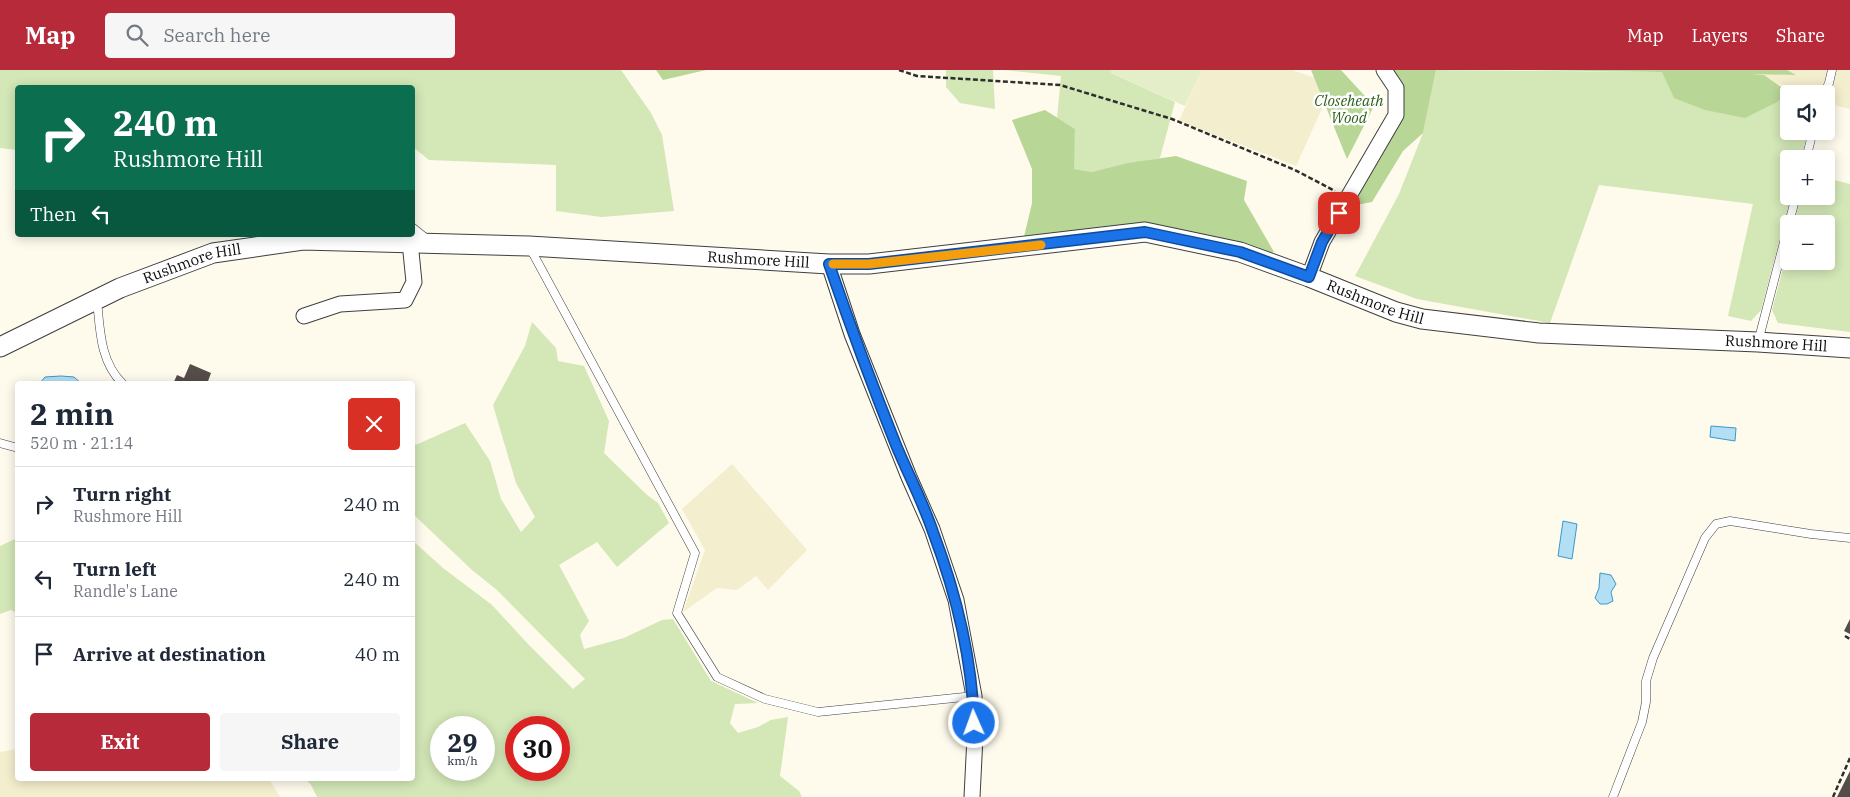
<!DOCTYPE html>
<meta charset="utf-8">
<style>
:root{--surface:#fff;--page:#f6f6f7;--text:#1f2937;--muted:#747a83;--line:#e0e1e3;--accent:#b72a39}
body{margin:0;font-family:"IBM Plex Serif",serif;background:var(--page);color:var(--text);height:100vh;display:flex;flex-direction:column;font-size:19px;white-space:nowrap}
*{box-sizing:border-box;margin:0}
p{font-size:16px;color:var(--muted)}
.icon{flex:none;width:28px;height:28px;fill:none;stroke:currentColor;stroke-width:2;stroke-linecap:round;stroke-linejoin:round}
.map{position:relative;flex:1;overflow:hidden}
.details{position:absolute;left:15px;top:311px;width:400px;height:400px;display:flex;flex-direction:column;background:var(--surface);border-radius:5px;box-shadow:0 2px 12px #0003}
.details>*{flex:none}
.guide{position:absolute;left:15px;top:15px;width:400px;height:152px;border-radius:5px;box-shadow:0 2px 12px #0003;background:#0b6e4f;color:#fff;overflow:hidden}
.buttons{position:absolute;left:1780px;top:15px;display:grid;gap:10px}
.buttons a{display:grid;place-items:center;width:55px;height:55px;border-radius:5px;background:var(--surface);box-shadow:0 2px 12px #0003;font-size:25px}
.speed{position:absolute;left:430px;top:646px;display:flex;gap:10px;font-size:25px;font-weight:700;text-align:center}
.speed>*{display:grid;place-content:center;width:65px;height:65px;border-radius:50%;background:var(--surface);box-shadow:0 2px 12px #0003;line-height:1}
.speed small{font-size:12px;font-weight:400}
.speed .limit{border:8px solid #d22;background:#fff;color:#111}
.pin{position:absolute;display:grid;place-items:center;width:42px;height:42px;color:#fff;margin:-21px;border-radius:10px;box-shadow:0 2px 8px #0006}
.me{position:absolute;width:55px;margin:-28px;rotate:358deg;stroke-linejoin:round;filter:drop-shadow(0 0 4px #0008)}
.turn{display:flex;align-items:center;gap:18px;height:105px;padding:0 15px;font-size:22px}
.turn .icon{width:65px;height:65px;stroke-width:2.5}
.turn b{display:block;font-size:35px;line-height:42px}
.then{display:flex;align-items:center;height:48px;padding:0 15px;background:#0003;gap:10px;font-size:19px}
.round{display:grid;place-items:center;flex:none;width:52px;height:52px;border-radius:5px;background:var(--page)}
.summary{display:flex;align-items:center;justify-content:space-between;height:85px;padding:0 15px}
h1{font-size:30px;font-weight:700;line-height:38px}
.cta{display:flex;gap:10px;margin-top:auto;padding:10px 15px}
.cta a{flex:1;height:58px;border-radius:5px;background:var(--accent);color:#fff;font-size:20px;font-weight:700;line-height:58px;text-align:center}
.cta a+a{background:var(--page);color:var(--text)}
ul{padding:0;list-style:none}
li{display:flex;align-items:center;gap:15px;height:75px;padding:0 15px;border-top:1px solid var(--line)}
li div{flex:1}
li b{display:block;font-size:19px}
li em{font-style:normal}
header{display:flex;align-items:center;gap:30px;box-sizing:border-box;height:70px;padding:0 25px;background:var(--accent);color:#fff}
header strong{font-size:24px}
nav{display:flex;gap:28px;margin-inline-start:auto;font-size:18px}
.search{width:350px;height:45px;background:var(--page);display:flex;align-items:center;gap:12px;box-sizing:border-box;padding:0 18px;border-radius:5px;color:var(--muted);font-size:19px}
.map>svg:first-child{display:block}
.farmland{fill:#f3eecd}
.green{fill:#d3e7b7;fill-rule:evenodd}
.forest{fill:#b8d797}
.pitch{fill:#e4efc9}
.water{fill:#b3dff4;stroke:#3c98c8}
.building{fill:#544d49}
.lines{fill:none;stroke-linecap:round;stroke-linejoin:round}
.service-casing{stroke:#3f3f3f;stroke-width:9}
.minor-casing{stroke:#3f3f3f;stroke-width:17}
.tertiary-casing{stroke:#3f3f3f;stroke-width:21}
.path{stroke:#2e2e2e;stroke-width:2.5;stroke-dasharray:5 2.5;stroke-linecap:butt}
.service{stroke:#fff;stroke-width:8}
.minor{stroke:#fff;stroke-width:15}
.tertiary{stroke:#fff;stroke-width:19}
.route-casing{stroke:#114b97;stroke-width:12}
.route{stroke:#1a73e8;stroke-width:9}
.slow{stroke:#f59e0b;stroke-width:9}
.labels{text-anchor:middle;stroke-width:5;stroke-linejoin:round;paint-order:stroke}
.park-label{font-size:15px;font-style:italic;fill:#31611f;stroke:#fff}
.street-label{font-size:15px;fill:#0c0c0c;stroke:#fff}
</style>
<header>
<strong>Map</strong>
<div class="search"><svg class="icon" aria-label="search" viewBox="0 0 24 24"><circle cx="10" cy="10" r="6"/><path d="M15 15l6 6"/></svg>Search here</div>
<nav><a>Map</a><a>Layers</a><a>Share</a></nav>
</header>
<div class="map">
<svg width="1850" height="727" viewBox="0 0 1850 727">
<rect width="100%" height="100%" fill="#fefaec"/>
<path class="farmland" d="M 1202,0 L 1292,0 L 1333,14 L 1296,96 L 1179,51 Z
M 1756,0 L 1850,0 L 1850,39 L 1826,33 L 1826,24 L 1803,24 L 1777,13 Z
M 732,394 L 807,480 L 768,520 L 756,506 L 737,520 L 717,518 L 683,542 L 705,480 L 682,439 Z
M 17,679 L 18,709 L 269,709 L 280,727 L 0,727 L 0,682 Z"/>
<path class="green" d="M 0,0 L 621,0 L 651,43 L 662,65 L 674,141 L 602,147 L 556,141 L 556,95 L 429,90 L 413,77 L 412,18 L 18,18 L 17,80 L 0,78 Z
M 946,0 L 993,0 L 995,39 L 960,33 L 946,17 Z
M 1005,0 L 1112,0 L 1111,3 L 1175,32 L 1160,88 L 1092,102 L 1073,99 L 1075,59 L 1057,48 L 1061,6 Z
M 1436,0 L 1662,2 L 1777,32 L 1790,23 L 1795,24 L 1789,24 L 1789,61 L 1808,61 L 1801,89 L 1789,89 L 1789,126 L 1791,126 L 1761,240 L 1751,251 L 1728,246 L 1753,134 L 1599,115 L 1550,253 L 1417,229 L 1355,206 L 1399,124 L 1423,63 Z
M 1826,108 L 1850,114 L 1850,262 L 1778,253 L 1772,240 L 1789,176 L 1789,191 L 1826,191 L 1826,154 L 1794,154 L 1801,126 L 1826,126 Z
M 532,252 L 556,278 L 558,291 L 584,296 L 609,351 L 604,383 L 647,425 L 658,433 L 669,453 L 617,497 L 597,472 L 559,495 L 589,551 L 580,565 L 584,579 L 624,568 L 662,550 L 673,549 L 711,611 L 758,633 L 735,634 L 730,653 L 738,663 L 758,657 L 771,650 L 788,647 L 780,706 L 799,721 L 802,727 L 317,727 L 311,715 L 306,709 L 412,709 L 413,471 L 443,498 L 492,535 L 528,574 L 573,619 L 585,609 L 497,520 L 472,500 L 413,444 L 413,375 L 418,374 L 465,353 L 490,391 L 501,429 L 521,462 L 535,447 L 516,413 L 493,335 L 525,276 ZM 441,658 L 484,658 L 484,700 L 441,700 ZM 516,658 L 559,658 L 559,700 L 516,700 Z
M 17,468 L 17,543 L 11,540 L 0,544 L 0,476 Z"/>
<path class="forest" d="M 656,0 L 706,0 L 663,10 Z
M 1311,0 L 1341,0 L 1374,36 L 1347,89 Z
M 1393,0 L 1436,0 L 1423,63 L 1403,81 L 1372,132 L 1351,136 L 1403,46 Z
M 1518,0 L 1787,0 L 1796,5 L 1752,4 L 1764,5 L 1790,23 L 1777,32 L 1745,48 L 1705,40 L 1674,28 L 1662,2 Z
M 1045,40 L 1075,59 L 1074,99 L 1092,102 L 1128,93 L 1176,86 L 1247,111 L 1244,130 L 1274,182 L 1262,185 L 1142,157 L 1023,171 L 1032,133 L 1032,99 L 1012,50 Z"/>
<path class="pitch" d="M 1112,0 L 1202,0 L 1185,36 L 1111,3 Z"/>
<path class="water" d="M 61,306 L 74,307 L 82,314 L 39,314 L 45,307 Z
M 1711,356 L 1736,358 L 1735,371 L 1710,367 Z
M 1563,451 L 1577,454 L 1572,489 L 1558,486 Z
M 1600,503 L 1611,505 L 1616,514 L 1611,522 L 1613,531 L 1607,534 L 1600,534 L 1595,528 L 1599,518 Z"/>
<path class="building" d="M 190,294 L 211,303 L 207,314 L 173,314 L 177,305 L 184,308 Z
M 1850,549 L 1850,564 L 1844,561 Z
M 1850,701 L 1850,727 L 1837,727 Z"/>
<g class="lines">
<defs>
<path id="service" d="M 1824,24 L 1829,13 L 1832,0
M 1806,89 L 1813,61
M 412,157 L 428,170
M 530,178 L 695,483 L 677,543 L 717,607 L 765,629 L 818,642 L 974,626
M 97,230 C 100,260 100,292 123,314
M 1758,272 L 1796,126
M 0,373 L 18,378
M 1613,727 L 1642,652 L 1646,632 L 1646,611 L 1653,588 L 1705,468 L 1716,454 L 1730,451 L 1811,464 L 1850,468"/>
<path id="minor" d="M 829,194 L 852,264 L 909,407 L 932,459 L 956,530 L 974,626 L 975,667 L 972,727
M 1309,207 L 1322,172 L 1396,45 L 1396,18 L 1384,0
M 304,246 L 340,234 L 405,230 L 414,212 L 410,172"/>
<g id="tertiary">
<path id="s1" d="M 0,277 L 120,218 L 213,183 L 303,170 L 529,176 L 829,194 L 869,194 L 1145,162 L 1240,182 L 1309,207 L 1396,242 L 1422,249 L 1539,263 L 1758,272 L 1850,278"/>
</g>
</defs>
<use href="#service" class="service-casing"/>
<use href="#minor" class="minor-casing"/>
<use href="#tertiary" class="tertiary-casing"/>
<path class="path" d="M 899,0 L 917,6 L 1060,15 L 1172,49 L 1295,100 L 1335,121
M 1845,566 L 1850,569
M 1833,727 L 1850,688"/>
<use href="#service" class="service"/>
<use href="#minor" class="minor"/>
<use href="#tertiary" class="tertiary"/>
</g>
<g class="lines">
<defs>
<path id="route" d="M 974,653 C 972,588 956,523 933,462 C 923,432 908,404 896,375 C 872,315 850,255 829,194 L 869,194 L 1145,162 L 1240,182 L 1309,207 L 1322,172 L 1339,143"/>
</defs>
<use href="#route" class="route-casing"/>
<use href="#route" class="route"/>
<path class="slow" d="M 833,194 L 869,194 L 1041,175"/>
</g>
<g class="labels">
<g class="park-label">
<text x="1349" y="36">Closeheath<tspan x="1349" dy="17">Wood</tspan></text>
</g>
<g class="street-label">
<text dy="5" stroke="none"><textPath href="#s1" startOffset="780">Rushmore Hill</textPath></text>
<text dy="5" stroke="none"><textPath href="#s1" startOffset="210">Rushmore Hill</textPath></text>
<text dy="5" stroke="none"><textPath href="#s1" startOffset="1410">Rushmore Hill</textPath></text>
<text dy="5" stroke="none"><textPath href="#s1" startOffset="1815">Rushmore Hill</textPath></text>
</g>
</g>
</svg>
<div class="buttons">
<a><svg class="icon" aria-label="sound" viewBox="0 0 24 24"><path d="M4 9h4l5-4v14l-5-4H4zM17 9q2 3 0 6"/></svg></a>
<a>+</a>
<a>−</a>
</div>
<div class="speed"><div>29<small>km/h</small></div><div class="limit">30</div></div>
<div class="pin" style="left:1339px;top:143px;background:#d93025"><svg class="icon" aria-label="arrive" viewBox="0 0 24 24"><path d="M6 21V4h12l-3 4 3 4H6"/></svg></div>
<svg class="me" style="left:974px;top:653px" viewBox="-20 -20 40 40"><circle r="17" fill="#1a73e8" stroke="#fff" stroke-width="3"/><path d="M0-11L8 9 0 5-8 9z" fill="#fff"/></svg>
<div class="guide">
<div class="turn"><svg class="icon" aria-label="right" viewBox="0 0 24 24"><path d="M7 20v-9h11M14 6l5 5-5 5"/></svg><div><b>240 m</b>Rushmore Hill</div></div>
<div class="then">Then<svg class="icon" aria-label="left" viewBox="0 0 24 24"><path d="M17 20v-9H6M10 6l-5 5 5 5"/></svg></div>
</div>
<section class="details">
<div class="summary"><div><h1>2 min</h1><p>520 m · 21:14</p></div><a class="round" style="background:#d93025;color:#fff"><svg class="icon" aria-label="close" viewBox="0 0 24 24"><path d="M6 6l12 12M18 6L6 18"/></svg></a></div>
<ul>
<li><svg class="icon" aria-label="right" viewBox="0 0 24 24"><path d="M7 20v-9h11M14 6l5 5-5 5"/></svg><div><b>Turn right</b><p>Rushmore Hill</p></div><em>240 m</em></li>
<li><svg class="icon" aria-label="left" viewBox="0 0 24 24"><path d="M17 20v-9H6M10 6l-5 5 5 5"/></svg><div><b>Turn left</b><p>Randle's Lane</p></div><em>240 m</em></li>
<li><svg class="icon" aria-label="arrive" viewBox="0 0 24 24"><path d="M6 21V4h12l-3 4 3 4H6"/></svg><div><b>Arrive at destination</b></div><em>40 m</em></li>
</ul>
<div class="cta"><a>Exit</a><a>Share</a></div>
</section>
</div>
